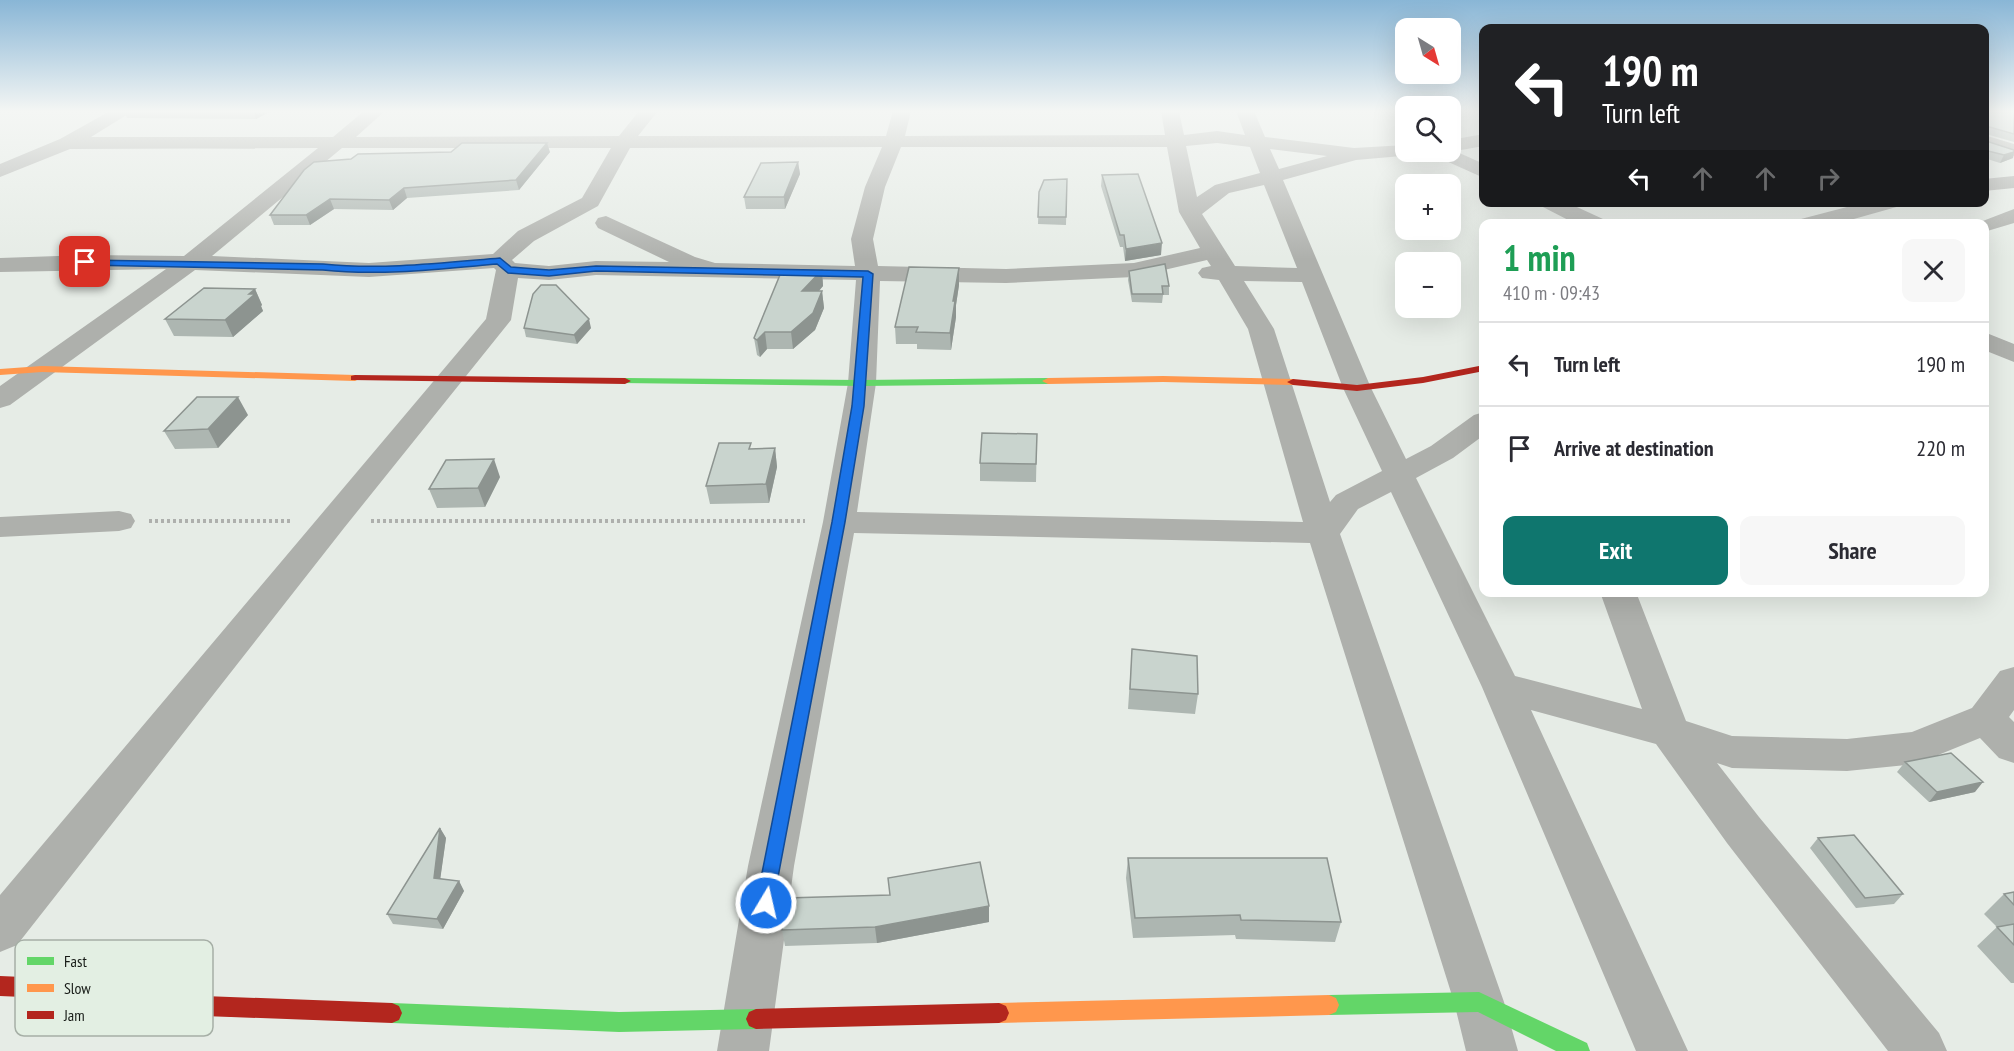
<!DOCTYPE html>
<meta charset="utf-8">
<style>
:root{--surface:#fff;--page:#f7f7f7;--text:#2b2b33;--muted:#7c7c81;--line:#e1e1e2;--accent:#0f766e}
body{margin:0;font-family:"PT Sans Narrow",sans-serif;background:var(--page);color:var(--text);height:100vh;display:flex;flex-direction:column;font-size:22px;white-space:nowrap}
*{box-sizing:border-box;margin:0}
p{font-size:20px;color:var(--muted)}
.icon{flex:none;width:33px;height:33px;fill:none;stroke:currentColor;stroke-width:2;stroke-linecap:round;stroke-linejoin:round}
.map{position:relative;flex:1;overflow:hidden}
.panel{position:absolute;left:1479px;top:219px;width:510px;height:378px;display:flex;flex-direction:column;background:var(--surface);border-radius:12px;box-shadow:0 6px 24px #0002}
.panel>*{flex:none}
.top-card{position:absolute;left:1479px;top:24px;width:510px;height:183px;border-radius:12px;box-shadow:0 6px 24px #0002;background:#202124;color:#fff;overflow:hidden}
.needle{width:39px;rotate:143deg}
.controls{position:absolute;left:1395px;top:18px;display:grid;gap:12px}
.controls a{display:grid;place-items:center;width:66px;height:66px;border-radius:12px;background:var(--surface);box-shadow:0 6px 24px #0002;font-size:30px}
.pin{position:absolute;display:grid;place-items:center;width:51px;height:51px;color:#fff;margin:-26px;border-radius:12px;box-shadow:0 3px 9px #0006}
.me{position:absolute;width:66px;margin:-33px;rotate:9deg;stroke-linejoin:round;filter:drop-shadow(0 0 4px #0008)}
.turn{display:flex;align-items:center;gap:21px;height:126px;padding:0 24px;font-size:27px}
.turn .icon{width:78px;height:78px;stroke-width:2.5}
.turn b{display:block;font-size:42px;line-height:51px}
.lanes{display:flex;align-items:center;height:57px;padding:0 24px;background:#0003;justify-content:center;gap:30px;direction:ltr}
.lanes .off{opacity:.35}
.round{display:grid;place-items:center;flex:none;width:63px;height:63px;border-radius:12px;background:var(--page)}
.overview{display:flex;align-items:center;justify-content:space-between;height:102px;padding:0 24px}
h1{font-size:36px;font-weight:800;line-height:45px;color:#1e9e55}
.cta{display:flex;gap:12px;margin-top:auto;padding:12px 24px}
.cta a{flex:1;height:69px;border-radius:12px;background:var(--accent);color:#fff;font-size:24px;font-weight:800;line-height:69px;text-align:center}
.cta a+a{background:var(--page);color:var(--text)}
ul{padding:0;list-style:none}
li{display:flex;align-items:center;gap:18px;height:84px;padding:0 24px;border-top:2px solid var(--line)}
li div{flex:1}
li b{display:block;font-size:22px}
li em{font-style:normal}
.map>svg:first-child{display:block}
.lines{fill:none;stroke-linecap:round;stroke-linejoin:round}
.path{stroke:#aeb0ad;stroke-width:4;stroke-dasharray:3 3;stroke-linecap:butt}
.street{fill:#aeb0ac;fill-rule:evenodd}
.fast{fill:#63d668;fill-rule:evenodd}
.slow{fill:#ff974d;fill-rule:evenodd}
.jam{fill:#b3261e;fill-rule:evenodd}
.wall{fill:#adb6b1}
.shaded-wall{fill:#8d9490}
.building{fill:#c9d4ce;stroke:#8d9490;stroke-width:1.5}
.route{fill:#1a73e8;stroke:#114b97;stroke-width:1.5}
.key{fill:#e3efe3;stroke:#a6afa6;stroke-width:1.5}
.key-label{font-size:16px;fill:#171b17}
</style>
<div class="map">
<svg width="2014" height="1051" viewBox="0 0 2014 1051">
<rect width="100%" height="100%" fill="#e6ece6"/>
<g class="lines">
<path class="path" d="M 149,521 L 292,521
M 371,521 L 805,521"/>
<path class="street" d="M 110,111 L 133,111 L 91,137 L 333,137 L 364,111 L 385,111 L 356,137 L 619,136 L 639,111 L 658,111 L 638,136 L 886,136 L 893,111 L 911,111 L 905,136 L 1165,135 L 1161,111 L 1179,111 L 1184,135 L 1217,131 L 1245,135 L 1236,111 L 1254,111 L 1265,137 L 1354,148 L 1406,145 L 1406,152 L 1415,152 L 1413,155 L 1356,160 L 1283,180 L 1371,388 L 1406,459 L 1431,446 L 1474,415 L 1484,412 L 1484,435 L 1453,458 L 1416,478 L 1515,676 L 1642,709 L 1600,592 L 1636,592 L 1686,721 L 1732,736 L 1847,739 L 1912,732 L 1972,708 L 2000,671 L 2014,667 L 2014,710 L 2009,717 L 2014,722 L 2014,763 L 1999,758 L 1980,738 L 1916,764 L 1847,771 L 1732,768 L 1717,763 L 1759,817 L 1939,1033 L 1947,1051 L 1888,1051 L 1727,843 L 1656,744 L 1531,710 L 1688,1051 L 1636,1051 L 1482,687 L 1391,492 L 1358,509 L 1340,534 L 1504,1002 L 1518,1051 L 1466,1051 L 1454,1002 L 1310,543 L 854,533 L 794,866 L 769,1051 L 717,1051 L 748,866 L 823,522 L 848,383 L 856,280 L 596,275 L 549,280 L 518,278 L 511,320 L 507,325 L 344,528 L 17,945 L 0,952 L 0,895 L 486,319 L 496,270 L 494,268 L 369,277 L 195,270 L 10,405 L 0,408 L 0,386 L 166,269 L 0,272 L 0,258 L 87,255 L 184,256 L 318,148 L 70,149 L 0,177 L 0,164 L 60,139 ZM 1217,143 L 1250,147 L 1260,173 L 1215,185 L 1197,197 L 1186,146 ZM 882,147 L 865,187 L 851,239 L 855,266 L 715,263 L 695,257 L 606,216 L 598,218 L 595,223 L 598,228 L 669,262 L 596,261 L 549,266 L 515,263 L 512,260 L 534,241 L 598,206 L 630,148 ZM 901,147 L 1167,147 L 1179,212 L 1200,248 L 1134,263 L 1006,269 L 878,266 L 873,239 L 885,187 ZM 342,148 L 611,148 L 582,198 L 518,231 L 493,254 L 369,263 L 212,256 ZM 1270,149 L 1327,156 L 1279,169 ZM 1264,185 L 1297,268 L 1235,266 L 1202,214 L 1229,193 ZM 1207,260 L 1211,266 L 1202,268 L 1198,273 L 1202,278 L 1219,280 L 1248,329 L 1303,522 L 857,512 L 876,383 L 880,281 L 1006,283 L 1134,277 ZM 1244,281 L 1302,282 L 1343,388 L 1382,471 L 1336,495 L 1330,502 L 1274,329 Z
M 1484,134 L 1484,146 L 1455,151 L 1484,164 L 1484,178 L 1435,156 L 1432,152 L 1450,152 L 1450,140 Z
M 1984,135 L 2014,144 L 2014,156 L 1984,147 Z
M 2014,176 L 2014,188 L 1984,191 L 1984,179 Z
M 1538,202 L 1566,202 L 1603,219 L 1606,224 L 1576,224 L 1541,206 Z
M 1866,202 L 1903,202 L 1900,206 L 1836,224 L 1798,224 L 1801,219 Z
M 2014,209 L 2014,223 L 1984,232 L 1984,224 L 1975,224 Z
M 1984,332 L 2014,344 L 2014,362 L 1984,350 Z
M 119,511 L 131,514 L 135,521 L 131,528 L 119,531 L 0,537 L 0,517 Z"/>
<path class="fast" d="M 625,378 L 862,380 L 1048,378 L 1054,381 L 1048,384 L 862,386 L 621,383 L 621,379 Z
M 1479,992 L 1587,1043 L 1590,1051 L 1556,1051 L 1478,1012 L 1329,1015 L 1322,1012 L 1319,1005 L 1322,998 L 1329,995 Z
M 392,1003 L 619,1012 L 756,1009 L 763,1012 L 766,1019 L 763,1026 L 756,1029 L 619,1032 L 392,1023 L 385,1020 L 382,1013 L 385,1006 Z"/>
<path class="slow" d="M 42,366 L 355,375 L 361,378 L 355,381 L 42,372 L 0,375 L 0,369 Z
M 1163,376 L 1293,379 L 1299,382 L 1293,385 L 1163,382 L 1048,384 L 1042,381 L 1048,378 Z
M 1329,995 L 1336,998 L 1339,1005 L 1336,1012 L 1329,1015 L 999,1023 L 992,1020 L 989,1013 L 992,1006 L 999,1003 Z"/>
<path class="jam" d="M 1484,365 L 1484,371 L 1423,383 L 1357,391 L 1293,385 L 1287,382 L 1293,379 L 1357,385 L 1423,377 Z
M 355,375 L 625,378 L 631,381 L 625,384 L 351,380 L 351,376 Z
M 0,976 L 23,977 L 100,992 L 392,1003 L 399,1006 L 402,1013 L 399,1020 L 392,1023 L 100,1012 L 23,997 L 0,996 Z
M 999,1003 L 1006,1006 L 1009,1013 L 1006,1020 L 999,1023 L 756,1029 L 749,1026 L 746,1019 L 749,1012 L 756,1009 Z"/>
</g>
<path class="wall" d="M 124,111 L 271,111 L 256,119 L 127,118 Z
M 1984,111 L 2014,111 L 2014,142 L 1986,134 L 1986,141 L 2014,150 L 2013,158 L 2000,163 L 1984,158 Z
M 550,152 L 519,190 L 407,198 L 393,210 L 334,209 L 310,225 L 274,225 L 270,215 L 351,159 Z
M 798,162 L 800,174 L 785,209 L 746,209 L 744,197 Z
M 1102,175 L 1161,255 L 1125,261 L 1123,247 L 1120,247 L 1101,186 Z
M 1067,179 L 1066,225 L 1038,224 L 1039,192 Z
M 822,270 L 823,286 L 819,291 L 822,291 L 824,308 L 815,330 L 793,349 L 767,349 L 760,357 L 757,355 L 754,338 Z
M 1129,271 L 1169,286 L 1169,295 L 1163,295 L 1162,303 L 1132,302 L 1128,280 Z
M 959,285 L 956,305 L 956,317 L 951,350 L 917,349 L 917,344 L 896,344 L 895,327 Z
M 255,289 L 262,305 L 261,306 L 263,311 L 233,337 L 174,336 L 165,319 Z
M 524,328 L 591,328 L 577,344 L 526,337 Z
M 248,415 L 218,448 L 175,449 L 164,431 Z
M 1037,434 L 1036,482 L 980,481 L 980,463 Z
M 775,448 L 777,467 L 769,503 L 710,504 L 706,486 L 752,449 Z
M 500,477 L 485,507 L 437,508 L 429,489 Z
M 1132,649 L 1198,694 L 1195,714 L 1128,709 Z
M 1905,762 L 1975,792 L 1929,802 L 1897,772 Z
M 440,828 L 446,838 L 440,879 L 459,881 L 464,891 L 443,929 L 393,924 L 387,914 Z
M 1818,838 L 1903,894 L 1894,904 L 1856,908 L 1810,848 Z
M 1128,858 L 1341,922 L 1335,942 L 1236,939 L 1235,935 L 1133,938 L 1126,878 Z
M 2014,892 L 2014,983 L 2011,983 L 1977,946 L 1997,927 L 1984,914 L 2004,894 Z
M 989,922 L 877,943 L 785,946 L 782,930 Z"/>
<path class="shaded-wall" d="M 253,111 L 271,111 L 256,119 Z
M 547,143 L 550,152 L 519,190 L 516,180 Z
M 2014,152 L 2013,158 L 2000,163 L 2004,155 Z
M 798,162 L 800,174 L 785,209 L 784,197 Z
M 404,188 L 407,198 L 393,210 L 389,200 Z
M 330,199 L 334,209 L 310,225 L 306,215 Z
M 1162,243 L 1161,255 L 1125,261 L 1126,249 Z
M 959,268 L 959,285 L 956,305 L 956,317 L 951,350 L 950,333 L 953,301 Z
M 822,270 L 823,286 L 804,308 L 802,291 Z
M 255,289 L 262,305 L 261,306 L 263,311 L 233,337 L 225,320 L 249,294 Z
M 822,291 L 824,308 L 815,330 L 793,349 L 791,332 Z
M 589,319 L 591,328 L 577,344 L 574,335 Z
M 765,332 L 767,349 L 760,357 L 757,340 Z
M 238,397 L 248,415 L 218,448 L 208,429 Z
M 775,448 L 777,467 L 769,503 L 766,484 Z
M 494,459 L 500,477 L 485,507 L 478,488 Z
M 1983,782 L 1975,792 L 1929,802 L 1937,792 Z
M 440,828 L 446,838 L 439,888 L 434,878 Z
M 459,881 L 464,891 L 443,929 L 437,919 Z
M 989,906 L 989,922 L 877,943 L 875,927 Z"/>
<path class="building" d="M 1984,111 L 2014,111 L 2014,134 L 1986,126 L 1986,141 L 2014,150 L 2014,152 L 2004,155 L 1984,150 Z
M 462,143 L 547,143 L 516,180 L 404,188 L 389,200 L 330,199 L 306,215 L 270,215 L 304,170 L 314,162 L 351,159 L 358,154 L 451,152 Z
M 798,162 L 784,197 L 744,197 L 761,163 Z
M 1138,174 L 1162,243 L 1126,249 L 1124,235 L 1120,235 L 1102,175 Z
M 1067,179 L 1066,217 L 1038,217 L 1039,192 L 1044,180 Z
M 1165,264 L 1169,286 L 1162,286 L 1163,294 L 1132,294 L 1129,271 Z
M 909,267 L 959,268 L 953,301 L 955,301 L 950,333 L 916,332 L 918,327 L 895,327 Z
M 782,270 L 822,270 L 802,291 L 822,291 L 813,313 L 791,332 L 765,332 L 757,340 L 754,338 Z
M 541,285 L 556,285 L 589,319 L 574,335 L 524,328 L 533,294 Z
M 204,288 L 255,289 L 249,294 L 255,294 L 225,320 L 165,319 Z
M 197,397 L 238,397 L 208,429 L 164,431 Z
M 982,433 L 1037,434 L 1036,464 L 980,463 Z
M 719,443 L 751,443 L 749,449 L 775,448 L 766,484 L 706,486 Z
M 494,459 L 478,488 L 429,489 L 446,460 Z
M 1132,649 L 1197,656 L 1198,694 L 1130,689 Z
M 1951,753 L 1983,782 L 1937,792 L 1905,762 Z
M 440,828 L 434,878 L 459,881 L 437,919 L 387,914 Z
M 1854,835 L 1903,894 L 1865,898 L 1818,838 Z
M 1128,858 L 1327,858 L 1341,922 L 1241,920 L 1240,915 L 1135,918 Z
M 980,862 L 989,906 L 875,927 L 782,930 L 786,898 L 890,895 L 888,878 Z
M 2014,892 L 2014,905 L 2004,894 Z
M 2014,924 L 2014,945 L 1997,927 Z"/>
<linearGradient id="sky" x2="0" y2="1"><stop stop-color="#89b6d6"/><stop offset="0.43" stop-color="#f4f6f4"/><stop offset="1" stop-color="#f4f6f4" stop-opacity="0"/></linearGradient>
<rect width="2014" height="259" fill="url(#sky)"/>
<path class="route" d="M 500,258 L 511,267 L 549,270 L 596,266 L 868,271 L 873,274 L 864,406 L 845,522 L 772,909 L 766,911 L 759,909 L 756,903 L 832,522 L 852,406 L 863,277 L 596,271 L 549,276 L 508,273 L 497,264 C 440,269 381,276 323,270 L 85,265 L 80,262 L 85,260 L 323,264 C 382,270 441,263 500,258 Z"/>
<rect x="15" y="940" width="198" height="96" rx="9" class="key"/>
<rect x="27" y="957" width="27" height="8" fill="#63d668"/>
<rect x="27" y="984" width="27" height="8" fill="#ff974d"/>
<rect x="27" y="1011" width="27" height="8" fill="#b3261e"/>
<g class="key-label">
<text x="64" y="967">Fast</text>
<text x="64" y="994">Slow</text>
<text x="64" y="1021">Jam</text>
</g>
</svg>
<div class="controls">
<a><svg class="needle" viewBox="-14 -14 28 28"><path d="M0-13l5 13h-10z" fill="#e53935"/><path d="M0 13l5-13h-10z" fill="#7c7c81"/></svg></a>
<a><svg class="icon" aria-label="search" viewBox="0 0 24 24"><circle cx="10" cy="10" r="6"/><path d="M15 15l6 6"/></svg></a>
<a>+</a>
<a>−</a>
</div>
<div class="pin" style="left:85px;top:262px;background:#d93025"><svg class="icon" aria-label="arrive" viewBox="0 0 24 24"><path d="M6 21V4h12l-3 4 3 4H6"/></svg></div>
<svg class="me" style="left:766px;top:903px" viewBox="-20 -20 40 40"><circle r="17" fill="#1a73e8" stroke="#fff" stroke-width="3"/><path d="M0-11L8 9 0 5-8 9z" fill="#fff"/></svg>
<div class="top-card">
<div class="turn"><svg class="icon" aria-label="left" viewBox="0 0 24 24"><path d="M17 20v-9H6M10 6l-5 5 5 5"/></svg><div><b>190 m</b>Turn left</div></div>
<div class="lanes"><svg class="icon" aria-label="left" viewBox="0 0 24 24"><path d="M17 20v-9H6M10 6l-5 5 5 5"/></svg><svg class="icon off" aria-label="ahead" viewBox="0 0 24 24"><path d="M12 20V5M6 11l6-6 6 6"/></svg><svg class="icon off" aria-label="ahead" viewBox="0 0 24 24"><path d="M12 20V5M6 11l6-6 6 6"/></svg><svg class="icon off" aria-label="right" viewBox="0 0 24 24"><path d="M7 20v-9h11M14 6l5 5-5 5"/></svg></div>
</div>
<section class="panel">
<div class="overview"><div><h1>1 min</h1><p>410 m · 09:43</p></div><a class="round"><svg class="icon" aria-label="close" viewBox="0 0 24 24"><path d="M6 6l12 12M18 6L6 18"/></svg></a></div>
<ul>
<li><svg class="icon" aria-label="left" viewBox="0 0 24 24"><path d="M17 20v-9H6M10 6l-5 5 5 5"/></svg><div><b>Turn left</b></div><em>190 m</em></li>
<li><svg class="icon" aria-label="arrive" viewBox="0 0 24 24"><path d="M6 21V4h12l-3 4 3 4H6"/></svg><div><b>Arrive at destination</b></div><em>220 m</em></li>
</ul>
<div class="cta"><a>Exit</a><a>Share</a></div>
</section>
</div>
